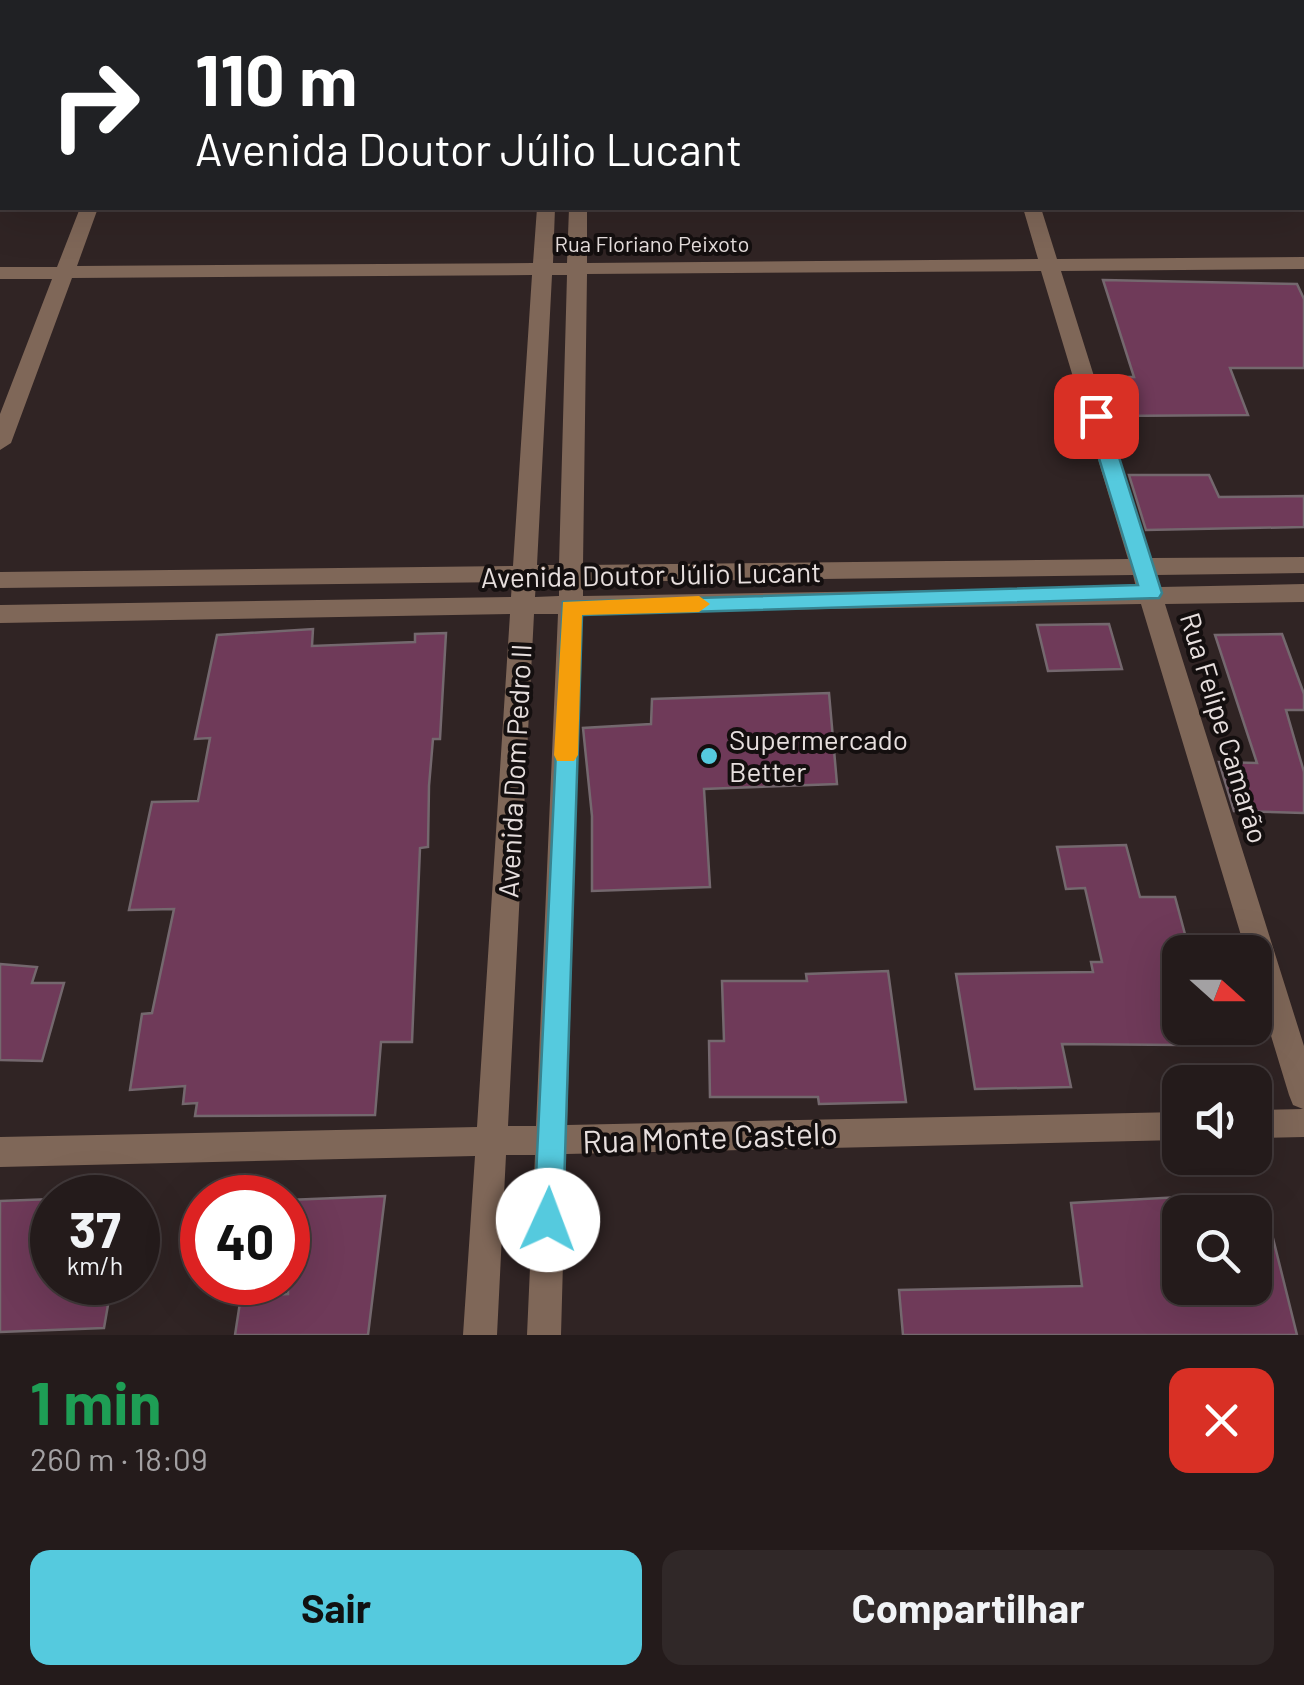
<!DOCTYPE html>
<html lang="pt">
<meta charset="utf-8">
<style>
:root{--surface:#241b1b;--page:#302828;--text:#f1f3f6;--muted:#a3a1a3;--line:#41393a;--accent:#55cade}
body{margin:0;font-family:Barlow,sans-serif;background:var(--page);color:var(--text);height:100vh;display:flex;flex-direction:column;font-size:38px;white-space:nowrap}
*{box-sizing:border-box;margin:0}
p{font-size:32px;color:var(--muted)}
.icon{flex:none;width:55px;height:55px;fill:none;stroke:currentColor;stroke-width:2;stroke-linecap:round;stroke-linejoin:round}
.map{position:relative;height:1335px;overflow:hidden}
.panel{display:flex;flex-direction:column;background:var(--surface);flex:1}
.panel>*{flex:none}
.top-card{position:absolute;left:0px;top:0px;width:1305px;height:210px;box-shadow:0 10px 40px #0002,0 0 0 2px var(--line);background:#202124;color:#fff;overflow:hidden}
.needle{width:65px;rotate:111deg}
.fabs{position:absolute;left:1162px;top:935px;display:grid;gap:20px}
.fabs a{display:grid;place-items:center;width:110px;height:110px;border-radius:20px;background:var(--surface);box-shadow:0 10px 40px #0002,0 0 0 2px var(--line);font-size:50px}
.speed{position:absolute;left:30px;top:1175px;display:flex;gap:20px;font-size:50px;font-weight:700;text-align:center}
.speed>*{display:grid;place-content:center;width:130px;height:130px;border-radius:50%;background:var(--surface);box-shadow:0 10px 40px #0002,0 0 0 2px var(--line);line-height:1}
.speed small{font-size:25px;font-weight:400}
.speed .limit{border:15px solid #d22;background:#fff;color:#111}
.pin{position:absolute;display:grid;place-items:center;width:85px;height:85px;color:#fff;margin:-42px;border-radius:20px;box-shadow:0 5px 15px #0006}
.me{position:absolute;width:110px;margin:-55px;rotate:2deg;stroke-linejoin:round;filter:drop-shadow(0 0 8px #0008)}
.turn{display:flex;align-items:center;gap:35px;height:210px;padding:0 30px;font-size:45px}
.turn .icon{width:130px;height:130px;stroke-width:2.5}
.turn b{display:block;font-size:70px;line-height:85px}
.round{display:grid;place-items:center;flex:none;width:105px;height:105px;border-radius:20px;background:var(--page)}
.head{display:flex;align-items:center;justify-content:space-between;height:170px;padding:0 30px}
h1{font-size:60px;font-weight:700;line-height:75px;color:#1e9e55}
.cta{display:flex;gap:20px;margin-top:auto;padding:20px 30px}
.cta a{flex:1;height:115px;border-radius:20px;background:var(--accent);color:#111;font-size:40px;font-weight:700;line-height:115px;text-align:center}
.cta a+a{background:var(--page);color:var(--text)}
.map>svg:first-child{display:block}
.building{fill:#6f3a59;stroke:#74686e;stroke-width:2.5}
.lines{fill:none;stroke-linecap:round;stroke-linejoin:round}
.minor{fill:#7f6758;fill-rule:evenodd}
.route{fill:#55cade;stroke:#378390;stroke-width:2.5}
.slow{fill:#f59e0b}
.poi-dot{fill:#55cade;stroke:#140f0f;stroke-width:4}
.labels{text-anchor:middle;stroke-width:8;stroke-linejoin:round;paint-order:stroke}
.far-street-label{font-size:22px;fill:#e7dfde;stroke:#140f0f}
.street-label{font-size:28px;fill:#e7dfde;stroke:#140f0f}
.poi-label{font-size:28px;fill:#e7dfde;stroke:#140f0f;text-anchor:start}
.near-street-label{font-size:32px;fill:#e7dfde;stroke:#140f0f}
</style>
<div class="map">
<svg width="1304" height="1335" viewBox="0 0 1304 1335">
<rect width="100%" height="100%" fill="#302424"/>
<path class="building" d="M 1103,280 L 1297,284 L 1304,299 L 1304,368 L 1230,368 L 1248,415 L 1110,416 L 1098,377 L 1134,377 Z
M 1129,475 L 1209,475 L 1219,497 L 1304,496 L 1304,527 L 1146,530 Z
M 1109,624 L 1122,669 L 1048,671 L 1037,625 Z
M 313,629 L 312,646 L 415,642 L 415,634 L 446,633 L 440,739 L 433,739 L 429,786 L 428,847 L 420,848 L 412,1042 L 381,1042 L 375,1115 L 195,1116 L 197,1103 L 183,1104 L 185,1086 L 130,1090 L 142,1014 L 152,1013 L 174,909 L 129,910 L 152,802 L 198,801 L 210,738 L 195,739 L 217,635 Z
M 1282,634 L 1304,694 L 1304,710 L 1286,710 L 1304,772 L 1304,813 L 1234,811 L 1219,762 L 1257,763 L 1215,635 Z
M 829,693 L 837,784 L 704,789 L 710,887 L 592,891 L 592,816 L 583,728 L 651,724 L 652,699 Z
M 1126,845 L 1140,897 L 1175,897 L 1186,938 L 1180,938 L 1180,1045 L 1062,1044 L 1071,1087 L 975,1089 L 956,974 L 1093,972 L 1091,962 L 1102,962 L 1085,888 L 1066,889 L 1057,847 Z
M 0,964 L 37,967 L 32,983 L 64,983 L 42,1061 L 0,1060 Z
M 888,971 L 906,1102 L 819,1104 L 818,1097 L 710,1097 L 709,1041 L 724,1041 L 722,981 L 807,981 L 806,974 Z
M 385,1196 L 368,1335 L 235,1335 L 241,1296 L 288,1294 L 288,1200 Z
M 1180,1197 L 1180,1288 L 1255,1288 L 1255,1215 L 1267,1214 L 1297,1335 L 903,1335 L 899,1290 L 1082,1286 L 1071,1203 Z
M 52,1199 L 52,1282 L 112,1282 L 104,1328 L 0,1332 L 0,1201 Z"/>
<g class="lines">
<path class="minor" d="M 547,0 L 563,0 L 563,2 L 547,2 Z
M 577,0 L 593,0 L 593,2 L 577,2 Z
M 962,0 L 978,0 L 978,2 L 962,2 Z
M 1302,42 L 1304,42 L 1304,52 L 1302,52 Z
M 0,48 L 2,48 L 2,58 L 0,58 Z
M 80,208 L 98,208 L 77,266 L 533,263 L 537,208 L 555,208 L 553,263 L 567,263 L 569,208 L 587,208 L 587,263 L 1038,259 L 1023,208 L 1041,208 L 1057,259 L 1304,257 L 1304,269 L 1061,271 L 1151,558 L 1304,557 L 1304,573 L 1156,575 L 1160,587 L 1304,584 L 1304,602 L 1165,604 L 1304,1046 L 1304,1137 L 1255,1138 L 1255,1110 L 1303,1109 L 1293,1105 L 1289,1095 L 1255,983 L 1255,952 L 1246,952 L 1141,604 L 582,613 L 567,1125 L 1180,1112 L 1180,1140 L 566,1154 L 561,1335 L 527,1335 L 535,1155 L 506,1155 L 497,1335 L 463,1335 L 475,1156 L 0,1167 L 0,1137 L 477,1127 L 510,614 L 0,623 L 0,605 L 511,597 L 512,582 L 0,588 L 0,572 L 513,566 L 532,275 L 72,278 L 11,443 L 0,450 L 0,414 L 52,279 L 0,279 L 0,267 L 57,267 ZM 1041,271 L 1128,559 L 583,565 L 587,274 ZM 552,275 L 567,275 L 559,565 L 537,565 ZM 1133,575 L 1136,587 L 583,596 L 583,582 ZM 536,582 L 559,582 L 559,596 L 535,597 ZM 534,614 L 558,614 L 536,1126 L 508,1126 Z"/>
</g>
<path class="route" d="M 1096,409 L 1106,416 L 1162,593 L 1159,598 L 582,615 L 563,1220 L 559,1230 L 548,1234 L 538,1230 L 534,1220 L 563,602 L 1138,585 L 1086,416 Z"/>
<path class="slow" d="M 699,596 L 710,604 L 699,612 L 582,615 L 578,755 L 574,761 L 557,761 L 554,755 L 563,602 Z"/>
<circle class="poi-dot" cx="709" cy="756" r="10"/>
<g class="labels">
<g class="far-street-label">
<text x="652" y="252">Rua Floriano Peixoto</text>
</g>
<g class="street-label">
<text transform="translate(651 575) rotate(-1)" y="10">Avenida Doutor Júlio Lucant</text>
<text transform="translate(1224 728) rotate(73)" y="10">Rua Felipe Camarão</text>
<text transform="translate(515 771) rotate(-87)" y="10">Avenida Dom Pedro II</text>
</g>
<g class="poi-label">
<text x="729" y="750">Supermercado<tspan x="729" dy="32">Better</tspan></text>
</g>
<g class="near-street-label">
<text transform="translate(710 1138) rotate(-2)" y="11">Rua Monte Castelo</text>
</g>
</g>
</svg>
<div class="fabs">
<a><svg class="needle" viewBox="-14 -14 28 28"><path d="M0-13l5 13h-10z" fill="#e53935"/><path d="M0 13l5-13h-10z" fill="#a3a1a3"/></svg></a>
<a><svg class="icon" aria-label="sound" viewBox="0 0 24 24"><path d="M4 9h4l5-4v14l-5-4H4zM17 9q2 3 0 6"/></svg></a>
<a><svg class="icon" aria-label="search" viewBox="0 0 24 24"><circle cx="10" cy="10" r="6"/><path d="M15 15l6 6"/></svg></a>
</div>
<div class="speed"><div>37<small>km/h</small></div><div class="limit">40</div></div>
<div class="pin" style="left:1096px;top:416px;background:#d93025"><svg class="icon" aria-label="arrive" viewBox="0 0 24 24"><path d="M6 21V4h12l-3 4 3 4H6"/></svg></div>
<svg class="me" style="left:548px;top:1220px" viewBox="-20 -20 40 40"><circle r="19" fill="#fff"/><path d="M0-13L10 11 0 6-10 11z" fill="#55cade"/></svg>
<div class="top-card">
<div class="turn"><svg class="icon" aria-label="right" viewBox="0 0 24 24"><path d="M7 20v-9h11M14 6l5 5-5 5"/></svg><div><b>110 m</b>Avenida Doutor Júlio Lucant</div></div>
</div>
</div>
<section class="panel">
<div class="head"><div><h1>1 min</h1><p>260 m · 18:09</p></div><a class="round" style="background:#d93025;color:#fff"><svg class="icon" aria-label="close" viewBox="0 0 24 24"><path d="M6 6l12 12M18 6L6 18"/></svg></a></div>
<div class="cta"><a>Sair</a><a>Compartilhar</a></div>
</section>
